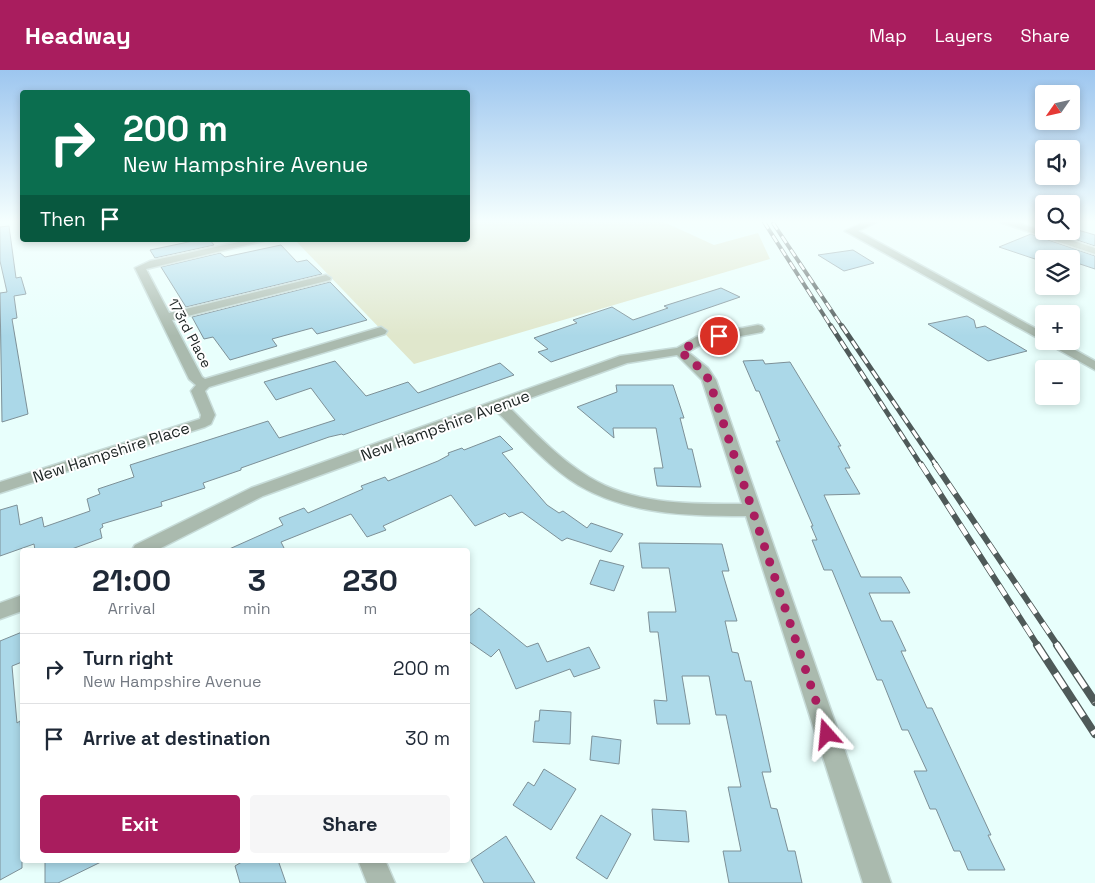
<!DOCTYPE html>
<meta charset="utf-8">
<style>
:root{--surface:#fff;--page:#f6f6f7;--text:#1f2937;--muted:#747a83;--line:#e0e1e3;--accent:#a91d5e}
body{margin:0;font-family:"Space Grotesk",sans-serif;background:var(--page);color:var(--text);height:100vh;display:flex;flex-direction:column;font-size:19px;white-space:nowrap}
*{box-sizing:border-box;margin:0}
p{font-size:16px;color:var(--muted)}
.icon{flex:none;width:28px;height:28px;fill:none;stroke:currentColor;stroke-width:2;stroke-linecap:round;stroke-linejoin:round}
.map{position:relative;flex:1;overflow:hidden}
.sheet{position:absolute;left:20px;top:478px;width:450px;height:315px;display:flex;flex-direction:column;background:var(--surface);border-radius:5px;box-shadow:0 2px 8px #0003}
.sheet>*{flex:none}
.hud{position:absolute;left:20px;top:20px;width:450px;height:152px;border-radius:5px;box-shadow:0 2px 8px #0003;background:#0b6e4f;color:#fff;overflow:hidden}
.needle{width:32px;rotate:236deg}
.controls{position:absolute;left:1035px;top:15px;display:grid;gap:10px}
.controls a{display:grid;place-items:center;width:45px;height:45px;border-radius:5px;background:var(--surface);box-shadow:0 2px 8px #0003;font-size:25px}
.pin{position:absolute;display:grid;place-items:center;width:42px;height:42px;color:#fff;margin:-21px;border:2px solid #fff;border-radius:50%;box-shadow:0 1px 5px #0007}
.me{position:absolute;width:55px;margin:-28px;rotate:342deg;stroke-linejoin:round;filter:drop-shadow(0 0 4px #0008)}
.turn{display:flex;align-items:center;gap:18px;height:105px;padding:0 20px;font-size:22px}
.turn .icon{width:65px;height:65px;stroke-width:2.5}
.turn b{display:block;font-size:35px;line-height:42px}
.then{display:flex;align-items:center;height:48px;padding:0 20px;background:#0003;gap:10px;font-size:19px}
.eta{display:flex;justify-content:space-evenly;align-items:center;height:85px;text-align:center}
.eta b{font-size:30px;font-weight:700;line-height:35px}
.cta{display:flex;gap:10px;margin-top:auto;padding:10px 20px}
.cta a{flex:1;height:58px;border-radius:5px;background:var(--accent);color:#fff;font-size:20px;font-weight:700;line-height:58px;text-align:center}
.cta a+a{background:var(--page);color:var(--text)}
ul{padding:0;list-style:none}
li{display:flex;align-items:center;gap:15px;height:70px;padding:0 20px;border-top:1px solid var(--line)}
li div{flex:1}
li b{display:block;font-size:19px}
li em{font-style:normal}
header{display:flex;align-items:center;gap:30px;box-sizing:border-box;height:70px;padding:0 25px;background:var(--accent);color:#fff}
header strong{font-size:24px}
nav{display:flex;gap:28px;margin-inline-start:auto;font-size:18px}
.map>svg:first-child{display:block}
.green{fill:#e0e7cc}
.building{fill:#abd8e8;stroke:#7d9097}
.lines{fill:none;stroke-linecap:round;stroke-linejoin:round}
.street-casing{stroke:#c7dcd9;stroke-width:3}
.street{fill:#aabaae;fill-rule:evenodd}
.rail-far3-casing{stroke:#4f5a59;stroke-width:4}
.rail-far2-casing{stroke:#4f5a59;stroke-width:5}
.rail-far1-casing{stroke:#4f5a59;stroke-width:6}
.rail-casing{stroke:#4f5a59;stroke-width:8}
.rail-far3{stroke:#fff;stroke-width:2.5;stroke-dasharray:8;stroke-linecap:butt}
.rail-far2{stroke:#fff;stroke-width:3;stroke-dasharray:9;stroke-linecap:butt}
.rail-far1{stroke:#fff;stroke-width:4.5;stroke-dasharray:12;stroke-linecap:butt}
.rail{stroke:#fff;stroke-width:5.5;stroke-dasharray:17;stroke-linecap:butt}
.route{stroke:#a91d5e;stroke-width:9;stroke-dasharray:0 16.2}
.labels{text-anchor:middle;stroke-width:4;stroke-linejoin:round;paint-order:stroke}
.far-street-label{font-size:14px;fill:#1c2423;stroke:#fff}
.street-label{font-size:16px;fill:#1c2423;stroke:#fff}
</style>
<header>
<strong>Headway</strong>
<nav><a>Map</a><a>Layers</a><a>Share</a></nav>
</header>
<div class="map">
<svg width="1095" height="813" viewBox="0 0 1095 813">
<rect width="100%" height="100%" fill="#e8fffc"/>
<path class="green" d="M 468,152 L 664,152 L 714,175 L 758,163 L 770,189 L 414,294 L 295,170 L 468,170 Z"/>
<path class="building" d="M 9,156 L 16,208 L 21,207 L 26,224 L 14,226 L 17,248 L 12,249 L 28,344 L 2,352 L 0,223 L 7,222 L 0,191 L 0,157 Z
M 1071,158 L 1095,165 L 1095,176 L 1050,161 L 1071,161 Z
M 1031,164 L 1095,186 L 1095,199 L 1071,191 L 1071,189 L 1050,184 L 1038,190 L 999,177 Z
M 198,170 L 210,170 L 214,175 L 155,188 L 150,180 Z
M 281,175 L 297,192 L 307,190 L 322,204 L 186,237 L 161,197 L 220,183 L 225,187 Z
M 853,180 L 874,193 L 844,201 L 818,185 Z
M 330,212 L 367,250 L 317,264 L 312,258 L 272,269 L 277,276 L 230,290 L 213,267 L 204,269 L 192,247 Z
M 721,218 L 740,227 L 551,292 L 538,282 L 548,279 L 534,268 L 577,253 L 573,250 L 612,237 L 633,250 L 668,238 L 664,236 Z
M 967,246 L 974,250 L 976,258 L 985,256 L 1027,281 L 988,291 L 928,254 Z
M 763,290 L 765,294 L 790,292 L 841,376 L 838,376 L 850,398 L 845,398 L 860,424 L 824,425 L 861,507 L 901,507 L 910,523 L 869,523 L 881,551 L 892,551 L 906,581 L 901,581 L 927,638 L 932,638 L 991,765 L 988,765 L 1005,800 L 968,800 L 960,781 L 954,781 L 936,739 L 930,739 L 914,701 L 927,701 L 908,660 L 902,660 L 882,610 L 877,610 L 832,500 L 824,500 L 812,470 L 817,470 L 811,456 L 813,456 L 776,371 L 780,371 L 759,321 L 756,321 L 743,291 Z
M 335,291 L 366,326 L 408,312 L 418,323 L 500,293 L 514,305 L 343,365 L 342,364 L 329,367 L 241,398 L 241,400 L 203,413 L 205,418 L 161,432 L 162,436 L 102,454 L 103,457 L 100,459 L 102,468 L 69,480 L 35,480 L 34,474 L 0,486 L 0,440 L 17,435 L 20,455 L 42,447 L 44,457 L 90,441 L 87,429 L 100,424 L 98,419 L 134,407 L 130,395 L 268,351 L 279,368 L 335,350 L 311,318 L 276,330 L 264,312 Z
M 616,315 L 673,315 L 684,348 L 680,348 L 688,379 L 692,379 L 701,417 L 657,416 L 654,398 L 663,398 L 656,358 L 613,358 L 614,368 L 577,337 L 617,322 Z
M 500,366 L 513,379 L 502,383 L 547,435 L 559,443 L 563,441 L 587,458 L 591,453 L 623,464 L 611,482 L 567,468 L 562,471 L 522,442 L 509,447 L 505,443 L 475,456 L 451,425 L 383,456 L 386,460 L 367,467 L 351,444 L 281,472 L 285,480 L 227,480 L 283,455 L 279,448 L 304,438 L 308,443 L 363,419 L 361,416 L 385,407 L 388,411 L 438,391 L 449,385 L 448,383 L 462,378 L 464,380 Z
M 639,473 L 722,474 L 729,501 L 722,501 L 737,551 L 725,551 L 732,582 L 738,583 L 745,611 L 751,611 L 771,702 L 762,702 L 771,738 L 777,739 L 788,781 L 795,781 L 802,813 L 729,813 L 723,781 L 741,781 L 728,717 L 741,717 L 726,645 L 716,645 L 709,606 L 682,606 L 690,654 L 657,654 L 654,630 L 667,631 L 658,562 L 650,562 L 648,542 L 676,542 L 669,498 L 642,498 Z
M 600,490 L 624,496 L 614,521 L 590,514 Z
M 479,538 L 527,577 L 538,573 L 547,592 L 589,577 L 600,598 L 574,607 L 570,599 L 516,619 L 499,579 L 491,587 L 468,571 L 468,547 Z
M 22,562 L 22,592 L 12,596 L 17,653 L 20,651 L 22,675 L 22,798 L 0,810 L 0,571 Z
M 540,640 L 571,642 L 570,674 L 533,672 L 535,651 L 539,651 Z
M 592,666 L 621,670 L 619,694 L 590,690 Z
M 544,699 L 576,719 L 551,760 L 513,735 L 528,712 L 534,716 Z
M 652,739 L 686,741 L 689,772 L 654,770 Z
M 601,745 L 631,764 L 607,809 L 576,788 Z
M 506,766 L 535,813 L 484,813 L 471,790 Z
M 45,790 L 105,790 L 58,813 L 45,813 Z
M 245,790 L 278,790 L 286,813 L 240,813 L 235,796 Z"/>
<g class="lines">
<defs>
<path id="street" d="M 864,152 L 877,152 L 858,161 L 1044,263 L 1044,271 L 1059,271 L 1095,291 L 1095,300 L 845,161 Z
M 1000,152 L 1015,152 L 1095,178 L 1095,184 Z
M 248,170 L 267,170 L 146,199 L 169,243 L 326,205 L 331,208 L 330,210 L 172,250 L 202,307 L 205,309 L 381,257 L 387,261 L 385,264 L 209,317 L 205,321 L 215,345 L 211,354 L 205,357 L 0,423 L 0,412 L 200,349 L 201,345 L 191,321 L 196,315 L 189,309 L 135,198 L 150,191 Z
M 758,255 L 762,256 L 764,259 L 762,262 L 704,273 L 688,282 L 708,298 L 716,310 L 891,813 L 863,813 L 746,446 C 689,446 629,445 578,415 C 547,396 522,366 496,341 L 263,426 L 157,480 L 132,480 L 135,475 L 251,418 L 620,286 L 677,278 L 696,267 ZM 677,285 L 702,310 L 742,434 C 690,434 635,435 589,407 C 558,388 533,361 508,336 L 627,293 Z
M 22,525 L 22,541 L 0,549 L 0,533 Z
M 358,790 L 385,790 L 395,813 L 367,813 Z"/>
</defs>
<use href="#street" class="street-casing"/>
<use href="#street" class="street"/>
<defs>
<path id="rail-far3" d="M 764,152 L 832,258
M 773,153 L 843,258"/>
<path id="rail-far2" d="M 831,256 L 921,395
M 842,256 L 936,395"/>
<path id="rail-far1" d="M 921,394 L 1038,576
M 935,394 L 1058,576"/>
<path id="rail" d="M 1037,575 L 1095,664
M 1057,575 L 1095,632"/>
</defs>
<use href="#rail-far3" class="rail-far3-casing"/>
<use href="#rail-far2" class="rail-far2-casing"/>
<use href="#rail-far1" class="rail-far1-casing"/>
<use href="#rail" class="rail-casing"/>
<use href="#rail-far3" class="rail-far3"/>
<use href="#rail-far2" class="rail-far2"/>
<use href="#rail-far1" class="rail-far1"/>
<use href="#rail" class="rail"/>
</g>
<linearGradient id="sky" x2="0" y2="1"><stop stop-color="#9dc6ef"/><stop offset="0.57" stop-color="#f5fffe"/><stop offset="1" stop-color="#f5fffe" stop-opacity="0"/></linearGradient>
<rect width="1095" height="266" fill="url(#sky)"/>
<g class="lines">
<path class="route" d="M 719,266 L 700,270 L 680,281 L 703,301 L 709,310 L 827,664"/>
</g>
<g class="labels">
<g class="far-street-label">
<text transform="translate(190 263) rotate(62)" y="5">173rd Place</text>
</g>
<g class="street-label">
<text transform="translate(445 355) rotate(-20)" y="6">New Hampshire Avenue</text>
<text transform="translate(111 382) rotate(-18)" y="6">New Hampshire Place</text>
</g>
</g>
</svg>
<div class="controls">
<a><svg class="needle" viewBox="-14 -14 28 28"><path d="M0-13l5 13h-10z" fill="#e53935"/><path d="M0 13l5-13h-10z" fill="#747a83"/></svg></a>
<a><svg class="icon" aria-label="sound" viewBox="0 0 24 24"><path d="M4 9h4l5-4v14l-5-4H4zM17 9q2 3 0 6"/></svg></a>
<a><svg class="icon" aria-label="search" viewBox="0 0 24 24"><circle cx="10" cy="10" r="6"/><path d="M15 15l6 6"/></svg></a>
<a><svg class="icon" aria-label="layers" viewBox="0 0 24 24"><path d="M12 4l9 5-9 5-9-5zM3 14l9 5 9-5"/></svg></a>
<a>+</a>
<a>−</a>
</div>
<div class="pin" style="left:719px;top:266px;background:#d93025"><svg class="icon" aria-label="arrive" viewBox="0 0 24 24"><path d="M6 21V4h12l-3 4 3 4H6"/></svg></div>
<svg class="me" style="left:827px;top:664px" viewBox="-20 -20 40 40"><path d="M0-17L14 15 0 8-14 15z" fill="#a91d5e" stroke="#fff" stroke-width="4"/></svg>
<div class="hud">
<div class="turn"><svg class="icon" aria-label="right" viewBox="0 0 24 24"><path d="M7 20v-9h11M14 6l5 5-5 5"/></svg><div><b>200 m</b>New Hampshire Avenue</div></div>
<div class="then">Then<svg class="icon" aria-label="arrive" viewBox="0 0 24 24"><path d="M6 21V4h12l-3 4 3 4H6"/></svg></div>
</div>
<section class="sheet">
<div class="eta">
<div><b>21:00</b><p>Arrival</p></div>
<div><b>3</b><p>min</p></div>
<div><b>230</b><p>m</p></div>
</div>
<ul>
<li><svg class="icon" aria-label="right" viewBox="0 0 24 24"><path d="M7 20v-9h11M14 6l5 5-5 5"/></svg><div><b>Turn right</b><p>New Hampshire Avenue</p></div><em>200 m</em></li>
<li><svg class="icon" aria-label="arrive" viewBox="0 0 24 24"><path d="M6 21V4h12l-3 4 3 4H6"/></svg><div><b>Arrive at destination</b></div><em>30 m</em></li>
</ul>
<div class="cta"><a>Exit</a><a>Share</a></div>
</section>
</div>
